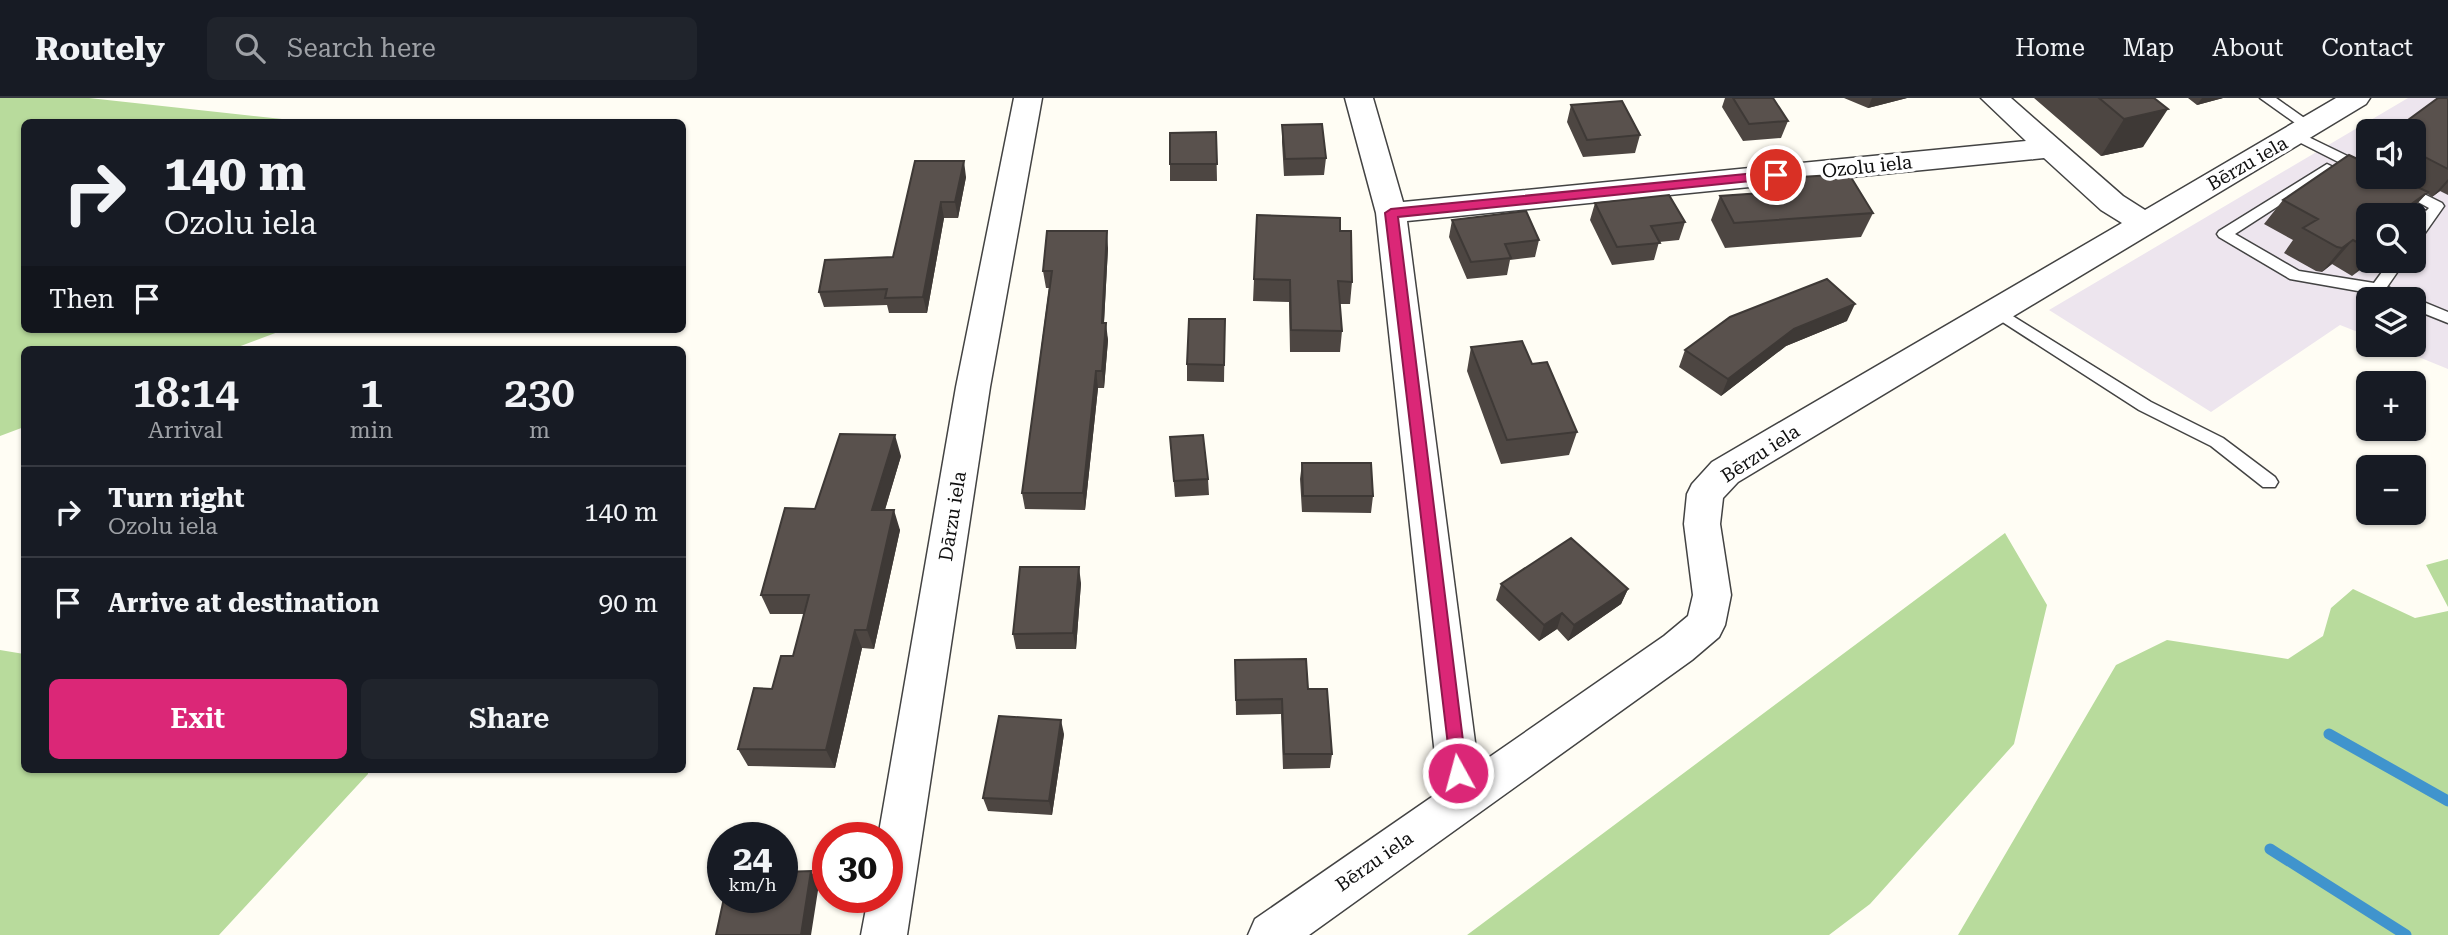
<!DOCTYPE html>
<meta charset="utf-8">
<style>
:root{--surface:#171b24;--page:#20242c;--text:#f1f3f6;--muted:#9ea1a6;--line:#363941;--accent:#db2777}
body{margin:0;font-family:"Roboto Serif",serif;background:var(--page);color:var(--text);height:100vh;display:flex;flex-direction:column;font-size:26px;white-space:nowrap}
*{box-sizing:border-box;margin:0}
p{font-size:23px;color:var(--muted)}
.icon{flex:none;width:38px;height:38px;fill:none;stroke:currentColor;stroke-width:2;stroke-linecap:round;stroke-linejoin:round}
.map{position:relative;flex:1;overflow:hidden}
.drawer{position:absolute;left:21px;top:248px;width:665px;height:427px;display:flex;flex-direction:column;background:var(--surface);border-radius:10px;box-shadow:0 2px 5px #0004}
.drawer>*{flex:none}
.top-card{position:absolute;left:21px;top:21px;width:665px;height:214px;border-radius:10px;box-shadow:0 2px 5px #0004;background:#171b24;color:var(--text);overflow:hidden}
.controls{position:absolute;left:2356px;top:21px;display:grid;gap:14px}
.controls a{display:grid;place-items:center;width:70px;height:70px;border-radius:10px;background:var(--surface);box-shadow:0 2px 5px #0004;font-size:35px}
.speed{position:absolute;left:707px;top:724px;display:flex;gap:14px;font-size:35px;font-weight:700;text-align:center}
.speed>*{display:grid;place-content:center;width:91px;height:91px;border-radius:50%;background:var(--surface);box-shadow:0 2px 5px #0004;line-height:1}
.speed small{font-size:18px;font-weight:400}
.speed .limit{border:10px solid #d22;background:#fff;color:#111}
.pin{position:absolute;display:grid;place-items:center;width:60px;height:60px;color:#fff;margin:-30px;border:4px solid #fff;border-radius:50%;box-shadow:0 2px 7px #0007}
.me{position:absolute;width:77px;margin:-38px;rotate:353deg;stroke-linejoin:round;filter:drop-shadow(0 0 5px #0008)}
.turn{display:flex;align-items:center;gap:24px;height:147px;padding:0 28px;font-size:32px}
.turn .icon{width:91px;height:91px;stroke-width:2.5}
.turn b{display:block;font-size:49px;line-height:60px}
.then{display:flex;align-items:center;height:66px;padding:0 28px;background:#0003;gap:14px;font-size:26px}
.eta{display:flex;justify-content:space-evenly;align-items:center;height:119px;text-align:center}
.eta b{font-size:42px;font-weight:600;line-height:49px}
.button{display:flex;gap:14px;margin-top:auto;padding:14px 28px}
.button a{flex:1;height:80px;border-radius:10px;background:var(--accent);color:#fff;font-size:28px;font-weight:600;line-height:80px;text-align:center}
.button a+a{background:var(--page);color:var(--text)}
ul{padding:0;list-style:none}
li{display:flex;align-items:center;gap:21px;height:91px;padding:0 28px;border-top:2px solid var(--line)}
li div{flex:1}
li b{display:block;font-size:26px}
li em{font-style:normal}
header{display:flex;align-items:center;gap:42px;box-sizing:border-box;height:98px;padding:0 35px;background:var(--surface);border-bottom:2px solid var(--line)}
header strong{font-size:33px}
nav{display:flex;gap:38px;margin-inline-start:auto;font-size:24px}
.search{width:490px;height:63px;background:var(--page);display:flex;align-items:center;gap:18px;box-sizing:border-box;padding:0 24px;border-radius:10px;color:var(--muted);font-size:26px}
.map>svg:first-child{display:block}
.industrial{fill:#ede5ee;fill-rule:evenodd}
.forest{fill:#b8db9c}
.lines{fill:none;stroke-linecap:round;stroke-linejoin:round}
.stream{stroke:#4094cd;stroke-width:11}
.service-casing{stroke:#434343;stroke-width:3}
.minor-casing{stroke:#434343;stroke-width:3}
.service{fill:#fff;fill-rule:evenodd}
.minor{fill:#fff;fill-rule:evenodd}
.wall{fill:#4d4642}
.shaded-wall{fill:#3e3936}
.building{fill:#59514d;stroke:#3e3936;stroke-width:2}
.route{fill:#db2777;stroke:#8e194d;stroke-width:2}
.labels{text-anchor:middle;stroke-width:7;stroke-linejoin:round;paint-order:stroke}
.street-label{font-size:19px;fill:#101010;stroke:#fff}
</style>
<header>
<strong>Routely</strong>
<div class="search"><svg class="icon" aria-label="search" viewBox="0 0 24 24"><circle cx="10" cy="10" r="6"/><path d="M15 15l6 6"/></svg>Search here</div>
<nav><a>Home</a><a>Map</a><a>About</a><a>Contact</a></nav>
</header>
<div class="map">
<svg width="2448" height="837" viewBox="0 0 2448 837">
<rect width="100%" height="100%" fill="#fffdf4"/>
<path class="industrial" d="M 2408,0 L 2448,0 L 2448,271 L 2389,247 L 2413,247 L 2413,201 L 2368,201 L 2368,238 L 2340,227 L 2211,314 L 2049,212 ZM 2368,33 L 2413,33 L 2413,79 L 2368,79 ZM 2368,117 L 2413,117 L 2413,163 L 2368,163 Z"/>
<path class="forest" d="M 0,0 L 89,0 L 310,24 L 24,24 L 24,231 L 286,231 L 230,252 L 24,252 L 24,329 L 0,338 Z
M 2005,435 L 2047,507 L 2014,646 L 1870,806 L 1829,837 L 1467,837 Z
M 2448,461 L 2448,509 L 2426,467 Z
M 2353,491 L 2415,520 L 2448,513 L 2448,837 L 1958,837 L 2116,567 L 2167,542 L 2288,561 L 2323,538 L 2331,510 Z
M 0,552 L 24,556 L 24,672 L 368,672 L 368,676 L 219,837 L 0,837 Z"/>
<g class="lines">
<path class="stream" d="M 2329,636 L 2448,703
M 2270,751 L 2406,837"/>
<defs>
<path id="service" d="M 2260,0 L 2276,0 L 2317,29 L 2310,33 L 2305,32 Z
M 2296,33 L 2368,68 L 2368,76 L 2360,75 L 2291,40 L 2289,37 Z
M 2327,66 L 2358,81 L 2351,85 L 2328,76 L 2235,136 L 2299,173 L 2374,185 L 2390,163 L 2405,163 L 2387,189 L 2448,214 L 2448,225 L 2413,211 L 2413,201 L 2389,201 L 2375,196 L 2290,181 L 2219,139 L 2217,136 L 2219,133 Z
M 2372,79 L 2390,79 L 2442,105 L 2444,108 L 2418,145 L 2413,147 L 2413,131 L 2420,122 L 2384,102 L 2391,97 L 2426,113 L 2429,110 Z
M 1995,207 L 2151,304 L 2223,340 L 2275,379 L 2278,384 L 2275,389 L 2263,389 L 2211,348 L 2139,312 L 1990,216 L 1987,212 L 1990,208 Z"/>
<path id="minor" d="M 1014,0 L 1042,0 L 990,289 L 907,837 L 861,837 L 868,800 L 887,800 L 887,740 L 878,740 L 956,289 Z
M 1345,0 L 1373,0 L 1403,104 L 2026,43 L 1981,0 L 2011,0 L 2123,98 L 2145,112 L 2336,0 L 2370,0 L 2366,6 L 1738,384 L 1723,400 L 1720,426 L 1731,497 L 1725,527 L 1719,539 L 1692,562 L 1309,837 L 1248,837 L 1255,821 L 1439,694 L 1376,115 ZM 2044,60 L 2101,112 L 2122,125 L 1712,364 L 1692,386 L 1687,396 L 1684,426 L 1693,497 L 1688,518 L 1664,538 L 1478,667 L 1407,123 Z"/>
</defs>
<use href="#service" class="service-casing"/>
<use href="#minor" class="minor-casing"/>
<use href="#service" class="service"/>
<use href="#minor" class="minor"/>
</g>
<path class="wall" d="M 1725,0 L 1773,0 L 1788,23 L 1781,40 L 1743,43 L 1722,9 Z
M 1844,0 L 1907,0 L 1868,10 Z
M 2034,0 L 2154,0 L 2143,49 L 2101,58 Z
M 2188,0 L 2223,0 L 2197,7 Z
M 2448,0 L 2448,97 L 2440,93 L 2432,99 L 2426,95 L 2407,117 L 2368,117 L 2368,163 L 2352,178 L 2332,166 L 2322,174 L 2316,173 L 2284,155 L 2293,142 L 2264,126 L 2283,102 L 2368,79 L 2413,79 L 2413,33 Z
M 1571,7 L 1640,37 L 1635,55 L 1583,59 L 1567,24 Z
M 1282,27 L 1326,60 L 1324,77 L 1284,78 L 1282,44 Z
M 1216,34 L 1217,83 L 1170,83 L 1170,66 Z
M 915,63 L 966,79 L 958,120 L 944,120 L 927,215 L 889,215 L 887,207 L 824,209 L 819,194 L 893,159 Z
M 1785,80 L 1873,115 L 1861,139 L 1725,150 L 1711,122 L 1720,98 L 1780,93 Z
M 1595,105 L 1685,124 L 1679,142 L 1659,144 L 1654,162 L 1612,167 L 1590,122 Z
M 1452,122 L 1539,142 L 1535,159 L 1510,162 L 1507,177 L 1467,181 L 1449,139 Z
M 1340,133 L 1352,184 L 1350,206 L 1340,206 L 1342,233 L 1340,254 L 1290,254 L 1289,204 L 1253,203 L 1254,181 Z
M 1108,150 L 1104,225 L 1108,242 L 1104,290 L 1098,290 L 1085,412 L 1025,411 L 1022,395 L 1049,190 L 1046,190 L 1043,173 Z
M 1225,221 L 1224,284 L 1187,283 L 1187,266 Z
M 1847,223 L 1786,248 L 1721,298 L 1679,269 L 1685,252 Z
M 1471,249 L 1532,266 L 1577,334 L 1569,357 L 1501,366 L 1467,273 Z
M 1170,339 L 1208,381 L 1209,397 L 1175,399 Z
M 901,358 L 885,412 L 900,432 L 874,551 L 862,550 L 835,670 L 748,668 L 738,651 L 772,591 L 793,558 L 804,516 L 770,516 L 761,497 L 815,411 Z
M 1302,365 L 1373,398 L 1371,415 L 1302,414 L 1300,381 Z
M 1081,485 L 1076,551 L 1016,551 L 1013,536 Z
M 1501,486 L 1628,491 L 1621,506 L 1568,543 L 1557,531 L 1539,543 L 1496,502 Z
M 1235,562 L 1308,591 L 1332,656 L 1330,670 L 1283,671 L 1281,616 L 1236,617 Z
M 1064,636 L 1052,717 L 988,713 L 983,700 Z"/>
<path class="shaded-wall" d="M 1872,0 L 1907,0 L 1868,10 Z
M 2202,0 L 2223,0 L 2197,7 Z
M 2168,11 L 2143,49 L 2101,58 L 2124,21 Z
M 964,63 L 966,79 L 958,120 L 955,104 Z
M 2448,81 L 2448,84 L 2440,93 L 2432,99 Z
M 2428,94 L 2407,117 L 2396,117 Z
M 941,104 L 944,120 L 927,215 L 923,199 Z
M 1107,133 L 1108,150 L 1103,242 L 1102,225 Z
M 2353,142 L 2332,166 L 2322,174 L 2342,150 Z
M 2368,160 L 2368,163 L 2372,163 L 2352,178 Z
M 1855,206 L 1847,223 L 1786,248 L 1721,298 L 1728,281 L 1794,231 Z
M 1106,225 L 1108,242 L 1104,290 L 1102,273 Z
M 1096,273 L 1098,290 L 1085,412 L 1083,395 Z
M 895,337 L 901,358 L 879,431 L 872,412 Z
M 894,412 L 900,432 L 874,551 L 867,532 Z
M 1079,469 L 1081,485 L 1076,551 L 1073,535 Z
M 1628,491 L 1621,506 L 1568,543 L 1574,527 Z
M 1562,515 L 1557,531 L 1539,543 L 1544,527 Z
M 855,532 L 862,550 L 835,670 L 826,652 Z
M 1061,622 L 1064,636 L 1052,717 L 1049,703 Z
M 811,773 L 819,786 L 811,837 L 801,837 Z"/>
<path class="building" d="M 1733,0 L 1773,0 L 1788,23 L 1749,26 Z
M 2099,0 L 2154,0 L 2168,11 L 2124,21 Z
M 2438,0 L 2448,0 L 2448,71 L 2413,53 L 2413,33 L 2393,33 Z
M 1622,3 L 1640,37 L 1587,42 L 1571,7 Z
M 1322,26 L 1326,60 L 1285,61 L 1282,27 Z
M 1216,34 L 1217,66 L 1170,66 L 1170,35 Z
M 2349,57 L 2368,66 L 2368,79 L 2396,79 L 2428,94 L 2396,117 L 2368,117 L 2368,150 L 2353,142 L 2342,150 L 2337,149 L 2303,130 L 2318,121 L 2283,102 Z
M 915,63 L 964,63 L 955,104 L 941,104 L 923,199 L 885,200 L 887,191 L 819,194 L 825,162 L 893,159 Z
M 1849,76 L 1873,115 L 1734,125 L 1720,98 L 1792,93 L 1785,80 Z
M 1669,97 L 1685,124 L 1651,128 L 1660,145 L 1617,149 L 1595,105 Z
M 1526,113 L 1539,142 L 1505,146 L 1511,160 L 1471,164 L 1452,122 Z
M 1257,117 L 1340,120 L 1340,133 L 1351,133 L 1352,184 L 1338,183 L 1342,233 L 1291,232 L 1290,182 L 1254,181 Z
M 1047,133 L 1107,133 L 1102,225 L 1106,225 L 1102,273 L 1096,273 L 1083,395 L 1022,395 L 1052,173 L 1043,173 Z
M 1827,181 L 1855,206 L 1794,231 L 1728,281 L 1685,252 L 1730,219 Z
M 1189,221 L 1225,221 L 1224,267 L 1187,266 Z
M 1522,243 L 1532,266 L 1547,264 L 1577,334 L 1507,342 L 1471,249 Z
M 840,336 L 895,337 L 872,412 L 894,412 L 867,532 L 855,532 L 826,652 L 738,651 L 754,590 L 772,591 L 781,558 L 793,558 L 809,497 L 761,497 L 785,410 L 815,411 Z
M 1203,337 L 1208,381 L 1174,383 L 1170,339 Z
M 1302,365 L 1371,365 L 1373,398 L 1303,398 Z
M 1571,440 L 1628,491 L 1574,527 L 1562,515 L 1544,527 L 1501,486 Z
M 1020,469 L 1079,469 L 1073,535 L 1013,536 Z
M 1306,561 L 1308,591 L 1327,591 L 1332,656 L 1284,656 L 1282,601 L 1236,602 L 1235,562 Z
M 999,618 L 1061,622 L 1049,703 L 983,700 Z
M 811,773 L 801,837 L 716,837 L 724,800 L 782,800 L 782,774 Z"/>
<path class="route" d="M 1776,73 L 1780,75 L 1780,80 L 1398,119 L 1467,675 L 1465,681 L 1458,683 L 1452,681 L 1385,115 L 1391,111 Z"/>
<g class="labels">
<g class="street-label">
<text transform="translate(2247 65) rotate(-30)" y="7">Bērzu iela</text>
<text transform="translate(1867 68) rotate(-6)" y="7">Ozolu iela</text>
<text transform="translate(1760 355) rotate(-33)" y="7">Bērzu iela</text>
<text transform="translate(952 418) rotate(-81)" y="7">Dārzu iela</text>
<text transform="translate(1374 763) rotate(-35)" y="7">Bērzu iela</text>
</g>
</g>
</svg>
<div class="controls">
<a><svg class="icon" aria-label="sound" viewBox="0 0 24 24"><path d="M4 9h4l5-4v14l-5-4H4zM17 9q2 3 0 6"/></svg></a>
<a><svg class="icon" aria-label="search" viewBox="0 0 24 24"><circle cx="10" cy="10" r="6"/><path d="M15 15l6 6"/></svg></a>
<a><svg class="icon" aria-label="layers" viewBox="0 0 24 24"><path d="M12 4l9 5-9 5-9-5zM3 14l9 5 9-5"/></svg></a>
<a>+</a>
<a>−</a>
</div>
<div class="speed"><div>24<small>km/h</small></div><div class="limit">30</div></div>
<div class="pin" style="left:1776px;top:77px;background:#d93025"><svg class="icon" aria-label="arrive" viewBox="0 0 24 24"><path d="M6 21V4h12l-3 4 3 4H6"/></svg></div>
<svg class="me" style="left:1458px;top:675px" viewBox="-20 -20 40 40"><circle r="17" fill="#db2777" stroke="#fff" stroke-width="3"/><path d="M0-11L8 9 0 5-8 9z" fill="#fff"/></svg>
<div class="top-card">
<div class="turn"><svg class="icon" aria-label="right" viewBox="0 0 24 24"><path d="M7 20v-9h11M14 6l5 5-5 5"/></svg><div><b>140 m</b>Ozolu iela</div></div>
<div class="then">Then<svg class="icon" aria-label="arrive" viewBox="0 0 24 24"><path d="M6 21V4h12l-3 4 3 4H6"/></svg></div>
</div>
<section class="drawer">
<div class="eta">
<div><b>18:14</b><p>Arrival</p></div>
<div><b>1</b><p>min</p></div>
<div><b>230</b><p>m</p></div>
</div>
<ul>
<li><svg class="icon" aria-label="right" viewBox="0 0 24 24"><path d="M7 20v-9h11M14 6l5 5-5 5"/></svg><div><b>Turn right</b><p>Ozolu iela</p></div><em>140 m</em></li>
<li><svg class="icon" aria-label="arrive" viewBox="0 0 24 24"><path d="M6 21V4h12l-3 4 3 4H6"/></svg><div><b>Arrive at destination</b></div><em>90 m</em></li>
</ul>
<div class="button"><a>Exit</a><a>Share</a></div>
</section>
</div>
